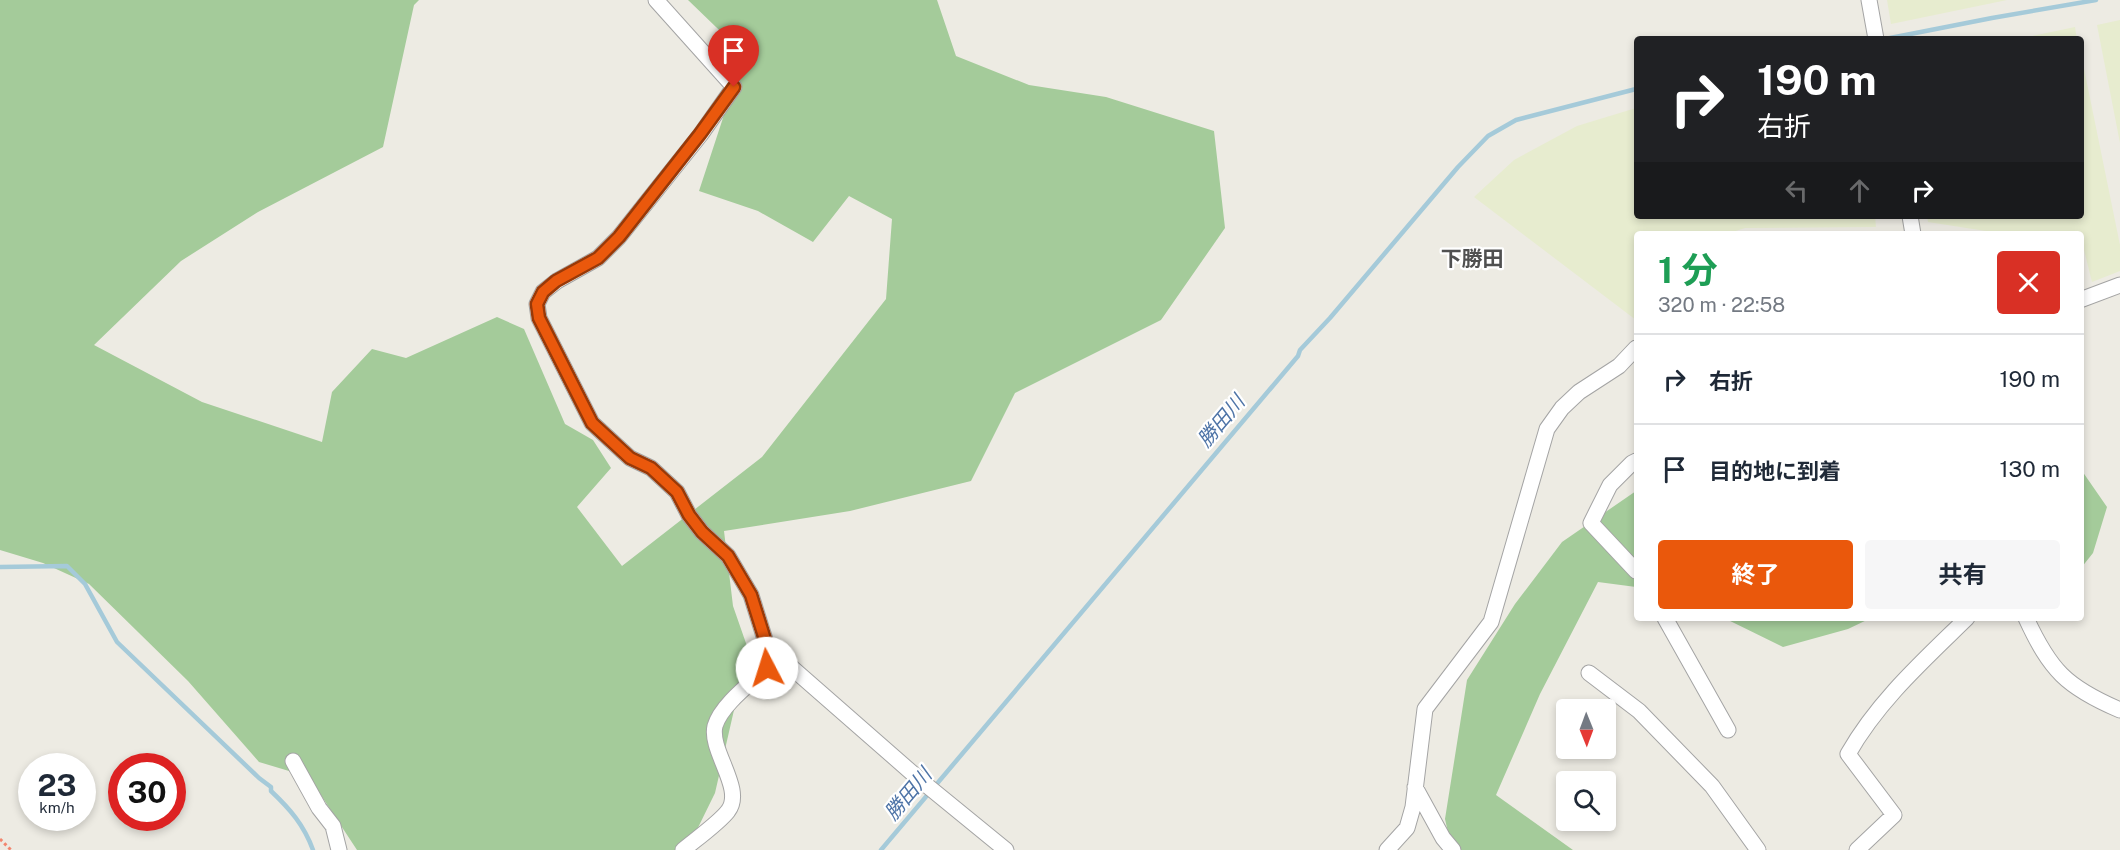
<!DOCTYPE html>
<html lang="ja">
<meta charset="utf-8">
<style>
:root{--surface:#fff;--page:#f6f6f7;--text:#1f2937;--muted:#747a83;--line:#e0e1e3;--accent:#ea580c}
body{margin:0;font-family:"Public Sans","Noto Sans JP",sans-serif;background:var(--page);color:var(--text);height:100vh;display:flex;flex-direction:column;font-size:22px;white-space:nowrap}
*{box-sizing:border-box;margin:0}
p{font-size:20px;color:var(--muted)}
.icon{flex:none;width:33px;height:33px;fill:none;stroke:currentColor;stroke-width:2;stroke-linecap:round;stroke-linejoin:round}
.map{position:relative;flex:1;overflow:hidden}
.drawer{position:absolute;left:1634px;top:231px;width:450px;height:390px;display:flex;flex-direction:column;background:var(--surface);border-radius:6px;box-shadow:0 3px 9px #0003}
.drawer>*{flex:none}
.hud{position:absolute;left:1634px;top:36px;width:450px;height:183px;border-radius:6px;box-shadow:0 3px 9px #0003;background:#202124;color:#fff;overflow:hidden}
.needle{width:39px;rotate:179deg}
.tools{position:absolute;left:1556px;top:699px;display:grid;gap:12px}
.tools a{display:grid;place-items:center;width:60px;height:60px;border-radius:6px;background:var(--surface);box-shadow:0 3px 9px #0003;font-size:30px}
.speed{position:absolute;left:18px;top:753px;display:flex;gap:12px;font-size:30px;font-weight:700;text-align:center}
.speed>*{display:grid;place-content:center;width:78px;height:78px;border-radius:50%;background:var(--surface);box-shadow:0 3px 9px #0003;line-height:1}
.speed small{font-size:15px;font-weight:400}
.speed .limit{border:9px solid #d22;background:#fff;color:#111}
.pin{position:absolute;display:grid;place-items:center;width:51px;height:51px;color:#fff;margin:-62px -26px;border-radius:50% 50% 50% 0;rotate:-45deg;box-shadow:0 0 6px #0007}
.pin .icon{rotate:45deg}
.me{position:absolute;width:66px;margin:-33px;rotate:355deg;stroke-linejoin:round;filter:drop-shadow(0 0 4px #0008)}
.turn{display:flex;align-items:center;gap:21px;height:126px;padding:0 24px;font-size:27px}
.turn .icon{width:78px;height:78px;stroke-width:2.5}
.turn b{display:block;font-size:42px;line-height:51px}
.lanes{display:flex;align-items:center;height:57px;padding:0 24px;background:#0003;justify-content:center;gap:30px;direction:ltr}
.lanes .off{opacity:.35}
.round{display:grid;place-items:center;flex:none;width:63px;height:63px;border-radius:6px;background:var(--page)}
.summary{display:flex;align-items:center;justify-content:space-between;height:102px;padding:0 24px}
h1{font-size:36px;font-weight:700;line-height:45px;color:#1e9e55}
.action{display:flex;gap:12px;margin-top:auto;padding:12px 24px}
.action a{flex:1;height:69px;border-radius:6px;background:var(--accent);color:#fff;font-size:24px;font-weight:700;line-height:69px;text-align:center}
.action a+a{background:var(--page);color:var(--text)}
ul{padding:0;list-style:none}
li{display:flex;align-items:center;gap:18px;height:90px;padding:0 24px;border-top:2px solid var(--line)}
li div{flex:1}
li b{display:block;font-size:22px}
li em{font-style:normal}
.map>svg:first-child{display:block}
.farmland{fill:#e7eccf}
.forest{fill:#a4cb9a}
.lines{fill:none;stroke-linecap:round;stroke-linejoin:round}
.stream{stroke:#a5cad9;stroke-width:4.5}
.minor-casing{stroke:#a4a4a4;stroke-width:17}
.path{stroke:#f2866f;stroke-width:3;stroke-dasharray:3 3;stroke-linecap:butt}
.minor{stroke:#fff;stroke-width:15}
.route-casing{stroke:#983908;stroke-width:15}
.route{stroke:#ea580c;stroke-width:10}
.labels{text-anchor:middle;stroke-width:4.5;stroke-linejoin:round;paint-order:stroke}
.water-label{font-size:20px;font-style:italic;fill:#4e74a7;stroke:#fff}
.quarter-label{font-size:21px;font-weight:bold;fill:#505050;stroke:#fff}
</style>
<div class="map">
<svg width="2120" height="850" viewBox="0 0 2120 850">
<rect width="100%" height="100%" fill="#edebe3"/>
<path class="farmland" d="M 1887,0 L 2007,0 L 1891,24 Z
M 2120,20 L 2120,143 L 2097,25 Z
M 2075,27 L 2077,39 L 2018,39 Z
M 2081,54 L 2120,245 L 2120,271 L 2092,282 L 2083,246 L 2081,245 L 2080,234 L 2005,234 L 1928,222 L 1927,216 L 2080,216 Z
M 1636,108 L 1636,216 L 1875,216 L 1876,227 L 1745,228 L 1726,234 L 1636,234 L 1636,320 L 1474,197 L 1514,160 L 1577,126 Z"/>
<path class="forest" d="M 0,0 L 419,0 L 414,5 L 383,147 L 258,212 L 181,261 L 94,345 L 202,402 L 322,442 L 332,392 L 372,349 L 406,358 L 497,317 L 524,329 L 565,424 L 593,440 L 611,468 L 577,507 L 622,566 L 762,457 L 886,299 L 892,219 L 849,196 L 813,242 L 758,211 L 699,191 L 744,54 L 688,0 L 937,0 L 956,56 L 1029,85 L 1106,97 L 1214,131 L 1225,228 L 1161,320 L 1015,393 L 971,481 L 850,511 L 724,531 L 733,606 L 748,649 L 715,793 L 687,850 L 357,850 L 309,777 L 259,762 L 188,681 L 89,584 L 43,563 L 0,550 Z
M 2080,468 L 2107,507 L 2093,553 L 2081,568 Z
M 1636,491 L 1636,587 L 1598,582 L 1540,694 L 1496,795 L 1573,850 L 1452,850 L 1445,819 L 1467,680 L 1515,604 L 1562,542 Z
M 1724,618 L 1871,618 L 1848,629 L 1783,647 Z"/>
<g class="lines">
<path class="stream" d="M 1885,39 L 1992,18 L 2096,0
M 0,567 L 67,566 L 85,584 L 117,642 L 259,778 L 271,787 L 271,791 C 290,809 304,825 313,850
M 881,850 L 1298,356 L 1300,350 L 1330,318 L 1458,167 L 1488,136 L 1516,120 L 1636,89"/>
<defs>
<path id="minor" d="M 656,0 L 734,87 L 701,134 L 619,237 L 598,258 L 557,281 L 543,292 L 537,304 L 539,318 L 592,423 L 630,458 L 651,468 L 677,492 L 689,515 L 702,532 L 728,556 L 751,595 L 767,646 L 919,779 L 1006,850
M 1869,0 L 1876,39
M 1910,216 L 1913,234
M 2080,300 L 2120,285
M 1636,461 L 1632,463 L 1610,485 L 1591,523 L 1636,571
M 1665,618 L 1728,730
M 2026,618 C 2050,670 2066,687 2120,710
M 1589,673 L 1639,711 L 1712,786 L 1758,850
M 293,761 L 319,808 L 333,826 L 339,850
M 1415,787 L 1443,838 L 1453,850
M 683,850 C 695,840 720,822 728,811 C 745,789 709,751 715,726 C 721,705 751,683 767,668 L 767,646
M 1387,850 L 1407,828 L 1413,807 L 1425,709 L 1491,622 L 1547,429 L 1562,408 L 1579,392 L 1619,366 L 1636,348
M 1857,850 L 1894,815 L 1848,754 C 1878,701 1924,660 1967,618"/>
</defs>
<use href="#minor" class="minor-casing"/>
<path class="path" d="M 0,839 L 11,850"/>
<use href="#minor" class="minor"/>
</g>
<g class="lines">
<defs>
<path id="route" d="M 734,87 L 700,134 L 619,237 L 598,258 L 556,281 L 543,292 L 537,304 L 539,318 L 592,423 L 630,458 L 651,468 L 677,492 L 689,515 L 702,532 L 728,556 L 751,595 L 767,646 L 767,668"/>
</defs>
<use href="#route" class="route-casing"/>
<use href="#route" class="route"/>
</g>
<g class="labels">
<g class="water-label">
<text transform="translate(1221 421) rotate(-50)" y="7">勝田川</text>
<text transform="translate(908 794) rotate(-50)" y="7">勝田川</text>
</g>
<g class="quarter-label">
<text x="1472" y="266">下勝田</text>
</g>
</g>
</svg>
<div class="tools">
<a><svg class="needle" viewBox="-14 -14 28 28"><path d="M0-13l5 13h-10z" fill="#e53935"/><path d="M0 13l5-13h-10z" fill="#747a83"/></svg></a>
<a><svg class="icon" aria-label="search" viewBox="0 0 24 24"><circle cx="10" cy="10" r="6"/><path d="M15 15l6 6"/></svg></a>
</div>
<div class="speed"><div>23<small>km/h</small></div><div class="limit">30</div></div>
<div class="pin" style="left:734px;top:87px;background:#d93025"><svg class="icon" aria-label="arrive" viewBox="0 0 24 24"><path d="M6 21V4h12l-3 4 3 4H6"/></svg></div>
<svg class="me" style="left:767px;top:668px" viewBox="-20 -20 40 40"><circle r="19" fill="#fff"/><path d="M0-13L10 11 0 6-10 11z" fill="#ea580c"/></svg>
<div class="hud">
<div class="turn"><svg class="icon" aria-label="right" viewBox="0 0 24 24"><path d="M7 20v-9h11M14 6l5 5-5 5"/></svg><div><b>190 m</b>右折</div></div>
<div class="lanes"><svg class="icon off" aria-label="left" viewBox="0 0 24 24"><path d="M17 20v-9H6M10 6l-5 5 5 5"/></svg><svg class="icon off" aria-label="ahead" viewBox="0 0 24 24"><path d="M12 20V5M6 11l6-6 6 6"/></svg><svg class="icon" aria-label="right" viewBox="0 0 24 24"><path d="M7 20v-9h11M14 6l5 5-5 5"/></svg></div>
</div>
<section class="drawer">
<div class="summary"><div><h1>1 分</h1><p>320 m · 22:58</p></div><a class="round" style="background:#d93025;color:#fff"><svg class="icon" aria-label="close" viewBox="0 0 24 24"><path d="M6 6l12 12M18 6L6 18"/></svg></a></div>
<ul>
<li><svg class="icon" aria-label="right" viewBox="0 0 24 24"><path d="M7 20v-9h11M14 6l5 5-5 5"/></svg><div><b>右折</b></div><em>190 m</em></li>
<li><svg class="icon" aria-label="arrive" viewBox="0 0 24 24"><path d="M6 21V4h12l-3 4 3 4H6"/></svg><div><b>目的地に到着</b></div><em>130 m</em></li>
</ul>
<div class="action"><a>終了</a><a>共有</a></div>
</section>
</div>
